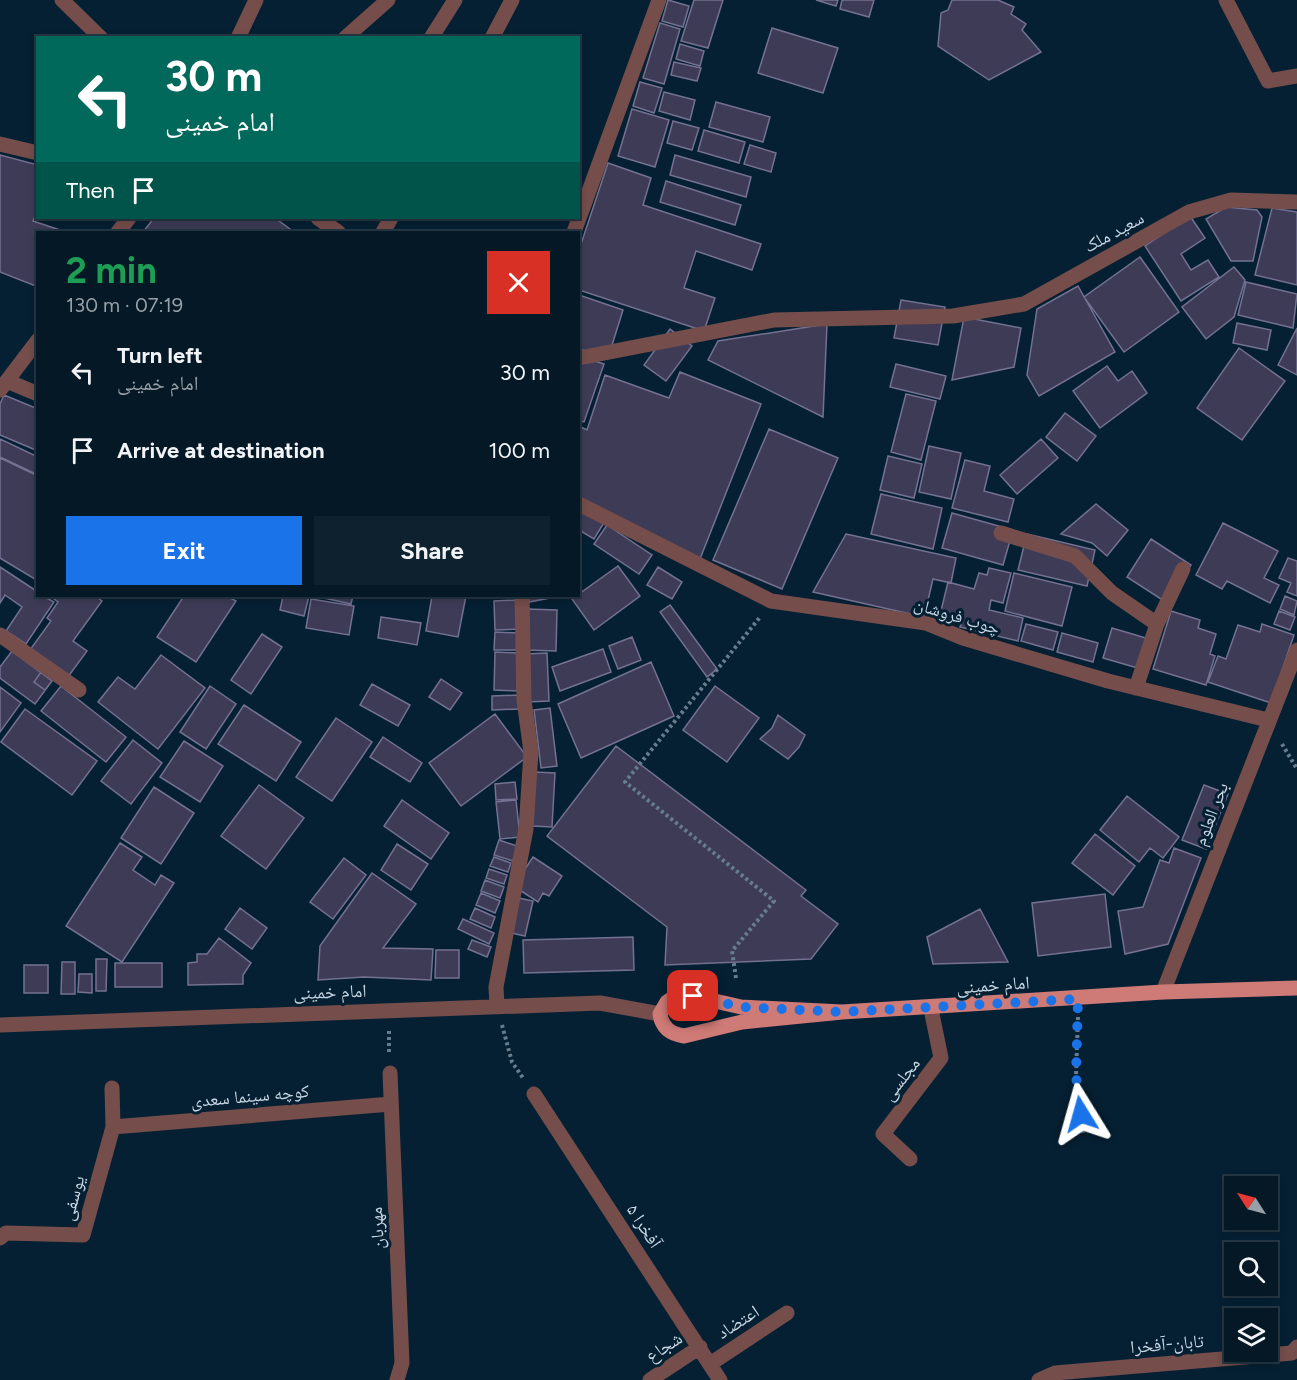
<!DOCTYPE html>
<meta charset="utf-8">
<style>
:root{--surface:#041826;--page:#0d212e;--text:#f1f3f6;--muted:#97a0a7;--line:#253743;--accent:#1a73e8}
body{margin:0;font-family:Figtree,"Noto Naskh Arabic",sans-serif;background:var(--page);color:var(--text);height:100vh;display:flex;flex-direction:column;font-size:22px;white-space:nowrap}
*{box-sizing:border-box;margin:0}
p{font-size:20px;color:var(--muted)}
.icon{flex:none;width:33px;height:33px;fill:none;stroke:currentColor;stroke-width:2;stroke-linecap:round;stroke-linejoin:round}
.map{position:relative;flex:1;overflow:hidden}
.details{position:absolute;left:36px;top:231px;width:544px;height:366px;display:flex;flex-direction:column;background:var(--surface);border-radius:0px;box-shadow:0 3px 9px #0003,0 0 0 2px var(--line)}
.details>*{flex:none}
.banner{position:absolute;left:36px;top:36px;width:544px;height:183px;border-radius:0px;box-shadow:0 3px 9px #0003,0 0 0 2px var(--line);background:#00695c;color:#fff;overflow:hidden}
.needle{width:39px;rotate:306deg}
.fabs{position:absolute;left:1224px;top:1176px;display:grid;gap:12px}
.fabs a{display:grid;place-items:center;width:54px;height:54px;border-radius:0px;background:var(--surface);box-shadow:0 3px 9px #0003,0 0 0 2px var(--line);font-size:30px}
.pin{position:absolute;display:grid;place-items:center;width:51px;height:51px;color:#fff;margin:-26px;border-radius:12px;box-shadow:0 3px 9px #0006}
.me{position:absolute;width:66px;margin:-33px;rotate:352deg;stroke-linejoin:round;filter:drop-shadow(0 0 4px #0008)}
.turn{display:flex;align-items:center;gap:21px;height:126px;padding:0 30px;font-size:27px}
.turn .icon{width:78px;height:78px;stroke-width:2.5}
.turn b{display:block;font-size:42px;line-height:51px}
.then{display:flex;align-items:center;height:57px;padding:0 30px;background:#0003;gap:12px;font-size:22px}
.round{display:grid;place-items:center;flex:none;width:63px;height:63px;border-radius:0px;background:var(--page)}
.head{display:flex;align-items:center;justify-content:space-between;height:102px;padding:0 30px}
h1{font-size:36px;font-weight:700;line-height:45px;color:#1e9e55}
.action{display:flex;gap:12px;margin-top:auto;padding:12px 30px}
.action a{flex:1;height:69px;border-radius:0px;background:var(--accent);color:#fff;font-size:24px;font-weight:700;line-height:69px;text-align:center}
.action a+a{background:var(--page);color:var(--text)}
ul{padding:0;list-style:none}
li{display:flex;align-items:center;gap:18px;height:78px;padding:0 30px}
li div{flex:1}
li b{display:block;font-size:22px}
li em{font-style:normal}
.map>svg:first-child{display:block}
.building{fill:#3e3b57;stroke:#747191;stroke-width:1.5}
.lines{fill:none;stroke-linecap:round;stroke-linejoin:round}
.path{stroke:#677c8c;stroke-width:4;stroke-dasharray:3 3;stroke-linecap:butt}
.minor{stroke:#754d4a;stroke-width:15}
.major{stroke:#ce7a76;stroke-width:15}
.route{stroke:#1a73e8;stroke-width:10;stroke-dasharray:0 18}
.labels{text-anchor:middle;stroke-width:6;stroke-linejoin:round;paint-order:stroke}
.street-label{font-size:18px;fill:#c6d6e3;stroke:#052033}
</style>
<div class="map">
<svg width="1297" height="1380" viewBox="0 0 1297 1380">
<rect width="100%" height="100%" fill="#052033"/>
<path class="building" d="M 668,0 L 689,6 L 683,27 L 662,21 Z
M 694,0 L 723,0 L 708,48 L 681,41 Z
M 816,0 L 838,0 L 836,6 Z
M 842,0 L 874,0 L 869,17 L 840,9 Z
M 952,0 L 998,0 L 1014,7 L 1011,14 L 1026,24 L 1022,30 L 1041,52 L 989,80 L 938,46 L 941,13 L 948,10 Z
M 660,23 L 680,29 L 664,84 L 643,78 Z
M 772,28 L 838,48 L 823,93 L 758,73 Z
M 680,44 L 704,51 L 700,66 L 676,59 Z
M 674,62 L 701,68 L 697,81 L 671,75 Z
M 640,82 L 662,88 L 654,113 L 633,106 Z
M 664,92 L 695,100 L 690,120 L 659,111 Z
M 716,102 L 770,117 L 763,142 L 709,127 Z
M 632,109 L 669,120 L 655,167 L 618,156 Z
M 673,121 L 699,128 L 692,150 L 667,143 Z
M 704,130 L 745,142 L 739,163 L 698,151 Z
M 750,145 L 776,153 L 771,172 L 744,164 Z
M 0,155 L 38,165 L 38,210 L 33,221 L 66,232 L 38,232 L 38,287 L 0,272 Z
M 675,155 L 751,177 L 746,197 L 670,175 Z
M 608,163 L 651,178 L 643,205 L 761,244 L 752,270 L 696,251 L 684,288 L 715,298 L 704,331 L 579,290 L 579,250 Z
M 666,181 L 741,205 L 735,225 L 660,202 Z
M 1226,207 L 1257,210 L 1262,217 L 1253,261 L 1231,261 L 1206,219 Z
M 1272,208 L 1297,212 L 1297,285 L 1255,275 Z
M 1190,216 L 1205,238 L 1181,254 L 1191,270 L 1208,260 L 1219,277 L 1181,301 L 1145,246 Z
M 154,218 L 275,218 L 294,232 L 143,232 Z
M 1140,257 L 1179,312 L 1124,352 L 1084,297 Z
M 1234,267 L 1245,280 L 1234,317 L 1206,339 L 1182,307 Z
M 1246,282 L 1297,294 L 1293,328 L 1238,315 Z
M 1078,286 L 1115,352 L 1039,396 L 1027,375 L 1037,309 Z
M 579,295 L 623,310 L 608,358 L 579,349 Z
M 901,300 L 945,307 L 938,345 L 894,338 Z
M 964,317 L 1021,328 L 1014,367 L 952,380 Z
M 1237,323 L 1271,330 L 1267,350 L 1233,343 Z
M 827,324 L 823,417 L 708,360 L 718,341 Z
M 1297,328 L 1297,375 L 1278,365 Z
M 670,329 L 692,346 L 666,381 L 644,365 Z
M 1239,348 L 1285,381 L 1242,440 L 1197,408 Z
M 579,356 L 604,364 L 584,422 L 579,421 Z
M 896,364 L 946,376 L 940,399 L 890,387 Z
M 1107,366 L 1118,381 L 1132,371 L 1147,393 L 1100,428 L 1073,391 Z
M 680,372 L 761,404 L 700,559 L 579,501 L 579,426 L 587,430 L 605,375 L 669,398 Z
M 906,394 L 936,401 L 921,460 L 891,452 Z
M 4,395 L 38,409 L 38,451 L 0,435 L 0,404 Z
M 1065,413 L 1096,436 L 1077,461 L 1046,437 Z
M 769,429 L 838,458 L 782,589 L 713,560 Z
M 0,439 L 38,457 L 38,475 L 0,457 Z
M 1041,439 L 1058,458 L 1017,494 L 1000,475 Z
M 929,446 L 961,453 L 951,499 L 919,492 Z
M 888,456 L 922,464 L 914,498 L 880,490 Z
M 0,458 L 38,476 L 38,581 L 0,558 Z
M 965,460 L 990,466 L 984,491 L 1014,499 L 1008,522 L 952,508 Z
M 881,494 L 942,508 L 933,549 L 871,534 Z
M 1096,504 L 1128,530 L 1107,556 L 1092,543 L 1061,534 Z
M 584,507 L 605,521 L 594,539 L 579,530 L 579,515 Z
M 952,513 L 1013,530 L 1003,565 L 942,548 Z
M 1223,523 L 1278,551 L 1264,578 L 1279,585 L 1270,603 L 1227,581 L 1222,589 L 1196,575 Z
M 607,525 L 652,555 L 639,574 L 594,544 Z
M 846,534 L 956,558 L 951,583 L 933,579 L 924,617 L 813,592 Z
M 1027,534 L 1095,550 L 1087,586 L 1018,570 Z
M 1151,539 L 1191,565 L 1167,603 L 1127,577 Z
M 1288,558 L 1297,561 L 1297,596 L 1287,592 L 1291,583 L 1279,578 Z
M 618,566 L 640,596 L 594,630 L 572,599 Z
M 0,567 L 38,592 L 38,596 L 43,596 L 54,602 L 26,644 L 6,631 L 22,607 L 5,595 L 0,603 Z
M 658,567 L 682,582 L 672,599 L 647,585 Z
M 989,568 L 1011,573 L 1003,603 L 991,600 L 989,610 L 1023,618 L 1018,641 L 960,627 L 962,621 L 940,615 L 948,582 L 974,589 L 979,573 L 987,575 Z
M 1014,573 L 1072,587 L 1062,626 L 1005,611 Z
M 50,596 L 95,596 L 102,601 L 73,641 L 87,651 L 65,681 L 27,654 L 51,621 L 47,618 L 58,602 Z
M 184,596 L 227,596 L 236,601 L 196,662 L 157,637 Z
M 283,596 L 309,596 L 304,616 L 280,610 Z
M 315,596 L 353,596 L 351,604 Z
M 432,596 L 466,596 L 458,637 L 426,631 Z
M 528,596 L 556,596 L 556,597 L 529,602 Z
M 1285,596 L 1297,601 L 1294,615 L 1280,609 Z
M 311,599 L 354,606 L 349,635 L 306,628 Z
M 519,600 L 520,629 L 495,630 L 494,601 Z
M 670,605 L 717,669 L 707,677 L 660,612 Z
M 527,609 L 557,610 L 556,651 L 526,650 Z
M 1171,611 L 1200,620 L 1198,628 L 1216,634 L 1210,654 L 1215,656 L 1206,685 L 1153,669 Z
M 1279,611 L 1295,617 L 1290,630 L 1274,624 Z
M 381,617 L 421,623 L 417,645 L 378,638 Z
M 1026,624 L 1058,632 L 1053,650 L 1021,641 Z
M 1262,624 L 1294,635 L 1271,703 L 1208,682 L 1218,656 L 1226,659 L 1238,625 L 1260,632 Z
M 1112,628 L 1156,641 L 1148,671 L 1103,658 Z
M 495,632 L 517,633 L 517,650 L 494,650 Z
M 1062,633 L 1098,643 L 1093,662 L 1057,652 Z
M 262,634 L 282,647 L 251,694 L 231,680 Z
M 632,637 L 641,660 L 618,669 L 609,646 Z
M 603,649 L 611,672 L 560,691 L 552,667 Z
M 12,651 L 52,681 L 35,704 L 0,678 L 0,667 Z
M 495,652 L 518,653 L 517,691 L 494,690 Z
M 547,653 L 549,701 L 527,702 L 525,654 Z
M 161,655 L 205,688 L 158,749 L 98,702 L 118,677 L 135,689 Z
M 651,662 L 674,716 L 581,758 L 558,704 Z
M 41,672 L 52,681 L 45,690 L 34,682 Z
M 441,679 L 462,693 L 450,710 L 429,697 Z
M 372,684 L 410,705 L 398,726 L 360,705 Z
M 61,686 L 126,737 L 106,762 L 41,711 Z
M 210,686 L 236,704 L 206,749 L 180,732 Z
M 715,686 L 759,718 L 727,762 L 683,730 Z
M 0,687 L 21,703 L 0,732 Z
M 519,695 L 519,709 L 492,710 L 492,696 Z
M 244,705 L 301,742 L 276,781 L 218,744 Z
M 550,708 L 557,766 L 541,768 L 534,710 Z
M 25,709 L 97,761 L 72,795 L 1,742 Z
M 495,714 L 527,757 L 461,806 L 429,763 Z
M 778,715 L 805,735 L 799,747 L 788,759 L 760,739 L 772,728 Z
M 336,718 L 372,742 L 332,801 L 296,777 Z
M 383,737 L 422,763 L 410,782 L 370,757 Z
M 133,740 L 162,763 L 131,804 L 101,781 Z
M 184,741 L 223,766 L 200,802 L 160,777 Z
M 616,746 L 806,890 L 801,896 L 838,924 L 811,959 L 665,965 L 667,927 L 547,836 Z
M 535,772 L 555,773 L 552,827 L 532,826 Z
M 515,782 L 517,799 L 496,800 L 495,784 Z
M 259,785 L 304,818 L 266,869 L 221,836 Z
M 1204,785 L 1228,794 L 1206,849 L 1182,840 Z
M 154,787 L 194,813 L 161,864 L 121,838 Z
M 1127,796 L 1179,837 L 1163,858 L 1150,848 L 1139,862 L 1100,830 Z
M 402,800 L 449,833 L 431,859 L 384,826 Z
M 516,800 L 520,837 L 500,839 L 496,802 Z
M 1095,834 L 1135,866 L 1113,895 L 1072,863 Z
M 499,840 L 517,846 L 513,861 L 494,855 Z
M 120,843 L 142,857 L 133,870 L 155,885 L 161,875 L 174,883 L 122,962 L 66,926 Z
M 397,844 L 428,864 L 411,890 L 381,870 Z
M 1174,848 L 1201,858 L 1168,944 L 1125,954 L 1118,911 L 1143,907 L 1160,860 L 1169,863 Z
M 494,857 L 511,863 L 508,872 L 490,866 Z
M 533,857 L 562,876 L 549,896 L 543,893 L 538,902 L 518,889 L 519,878 Z
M 344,858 L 366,875 L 333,919 L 310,902 Z
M 489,869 L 507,875 L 504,884 L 486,878 Z
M 372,873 L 416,904 L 383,948 L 433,949 L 431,980 L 364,977 L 318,980 L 320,946 Z
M 485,880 L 504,887 L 500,898 L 481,891 Z
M 481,893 L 500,901 L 495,913 L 476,905 Z
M 1105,894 L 1111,947 L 1038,956 L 1032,903 Z
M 514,897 L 533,901 L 525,936 L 507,932 Z
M 240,908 L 267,928 L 252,949 L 225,929 Z
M 475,908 L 495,917 L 491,928 L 470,919 Z
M 980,909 L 1008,962 L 933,964 L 927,937 Z
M 463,919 L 494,933 L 489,944 L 458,929 Z
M 633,937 L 634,970 L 524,973 L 523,940 Z
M 219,938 L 251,963 L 243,975 L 243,984 L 188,985 L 188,963 L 197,962 L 197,954 L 207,954 Z
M 472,940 L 491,947 L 487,957 L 468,949 Z
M 436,950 L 459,950 L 459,978 L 435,978 Z
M 96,959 L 107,959 L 106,991 L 96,991 Z
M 62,962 L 75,962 L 75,994 L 61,994 Z
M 115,963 L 162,963 L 162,987 L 115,987 Z
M 24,965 L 48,965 L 48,993 L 24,993 Z
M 79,974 L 92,974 L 92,993 L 78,992 Z"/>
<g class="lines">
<path class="path" d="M 1282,744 L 1297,769
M 736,978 L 732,951 L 774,901 L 625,782 L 761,616
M 1078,1017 L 1076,1076 L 1083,1133
M 502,1025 L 512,1062 L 523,1078
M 389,1031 L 389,1054"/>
<path class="minor" d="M 62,0 L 101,38
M 1226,0 L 1268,81 L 1297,76
M 238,38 L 256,0
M 345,38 L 388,0
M 431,38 L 455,0
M 492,38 L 512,0
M 0,144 L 38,153
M 318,218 L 338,232
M 118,232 L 129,218
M 383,232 L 391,218
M 574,232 L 659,0
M 579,358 L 774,320 L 953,316 L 1024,304 L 1189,212 L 1231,200 L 1297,202
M 7,381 L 38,394
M 0,390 L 38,340
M 579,504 L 771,601 L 926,623 L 963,638 L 1108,681 L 1268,720
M 1001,533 L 1075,556 L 1112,593 L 1157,624
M 0,635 L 79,690
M 1136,688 L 1157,624 L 1183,569
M 1163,992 L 1297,650
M 497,1006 L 496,987 L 526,829 L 531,752 L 524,700 L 522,596
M 0,1025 L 600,1003 L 660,1014
M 390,1073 L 402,1363 L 397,1380
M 534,1094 L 720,1380
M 113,1127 L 391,1104
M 910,1159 L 883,1134 L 941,1058 L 931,1009
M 0,1238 L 6,1233 L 83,1235 L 113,1127 L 112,1088
M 710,1364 L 787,1313
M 650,1380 L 700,1347
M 1039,1380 L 1055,1373 L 1292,1353 L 1297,1347"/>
<path class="major" d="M 842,1012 L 742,1022 L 684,1036 C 671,1034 662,1028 660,1014 L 667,1002 L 674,997 L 693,996 L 741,1007 L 842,1012 L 1163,992 L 1297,988"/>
</g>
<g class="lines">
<path class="route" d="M 693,996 L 741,1007 L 842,1012 L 1078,999 L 1076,1076 L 1081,1114"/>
</g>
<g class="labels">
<g class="street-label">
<text transform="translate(1114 232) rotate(-29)" y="6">سعید ملک</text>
<text transform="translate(957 616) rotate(17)" y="6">چوب فروشان</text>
<text transform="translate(1211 814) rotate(-69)" y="6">بحر العلوم</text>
<text transform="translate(993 985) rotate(-4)" y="6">امام خمینی</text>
<text transform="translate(330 992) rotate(-2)" y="6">امام خمینی</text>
<text transform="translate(901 1079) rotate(-52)" y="6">مجلسی</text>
<text transform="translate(250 1096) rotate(-5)" y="6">کوچه سینما سعدی</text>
<text transform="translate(73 1198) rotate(-75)" y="6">یوسفی</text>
<text transform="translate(644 1226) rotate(57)" y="6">آفخرا ۵</text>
<text transform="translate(377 1228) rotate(-93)" y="6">مهربان</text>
<text transform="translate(738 1322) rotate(-33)" y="6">اعتضاد</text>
<text transform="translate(1167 1344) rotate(-5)" y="6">تابان-آفخرا</text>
<text transform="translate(664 1347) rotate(-33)" y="6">شجاع</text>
</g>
</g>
</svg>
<div class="fabs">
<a><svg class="needle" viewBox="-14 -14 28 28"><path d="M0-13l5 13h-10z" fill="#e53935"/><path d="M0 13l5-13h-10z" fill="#97a0a7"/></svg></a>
<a><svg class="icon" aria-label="search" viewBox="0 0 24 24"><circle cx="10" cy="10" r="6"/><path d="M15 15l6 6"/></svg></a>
<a><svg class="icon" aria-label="layers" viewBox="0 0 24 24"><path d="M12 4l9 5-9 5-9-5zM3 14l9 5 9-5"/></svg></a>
</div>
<div class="pin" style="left:693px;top:996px;background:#d93025"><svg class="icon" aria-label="arrive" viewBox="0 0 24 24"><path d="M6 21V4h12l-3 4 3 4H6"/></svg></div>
<svg class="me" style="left:1081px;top:1114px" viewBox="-20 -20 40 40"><path d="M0-17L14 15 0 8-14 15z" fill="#1a73e8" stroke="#fff" stroke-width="4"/></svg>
<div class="banner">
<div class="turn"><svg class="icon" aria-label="left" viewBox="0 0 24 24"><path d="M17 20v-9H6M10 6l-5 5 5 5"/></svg><div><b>30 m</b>امام خمینی</div></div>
<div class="then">Then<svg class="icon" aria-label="arrive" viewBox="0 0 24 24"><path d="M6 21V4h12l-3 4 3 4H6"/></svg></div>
</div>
<section class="details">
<div class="head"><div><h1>2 min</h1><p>130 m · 07:19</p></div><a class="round" style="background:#d93025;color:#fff"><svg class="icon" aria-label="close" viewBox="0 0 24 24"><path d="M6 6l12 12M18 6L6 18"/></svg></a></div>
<ul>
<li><svg class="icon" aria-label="left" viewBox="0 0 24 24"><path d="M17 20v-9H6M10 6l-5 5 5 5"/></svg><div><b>Turn left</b><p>امام خمینی</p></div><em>30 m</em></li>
<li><svg class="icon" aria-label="arrive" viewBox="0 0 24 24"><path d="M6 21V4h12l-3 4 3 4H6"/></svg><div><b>Arrive at destination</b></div><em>100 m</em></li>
</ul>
<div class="action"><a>Exit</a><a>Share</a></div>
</section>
</div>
